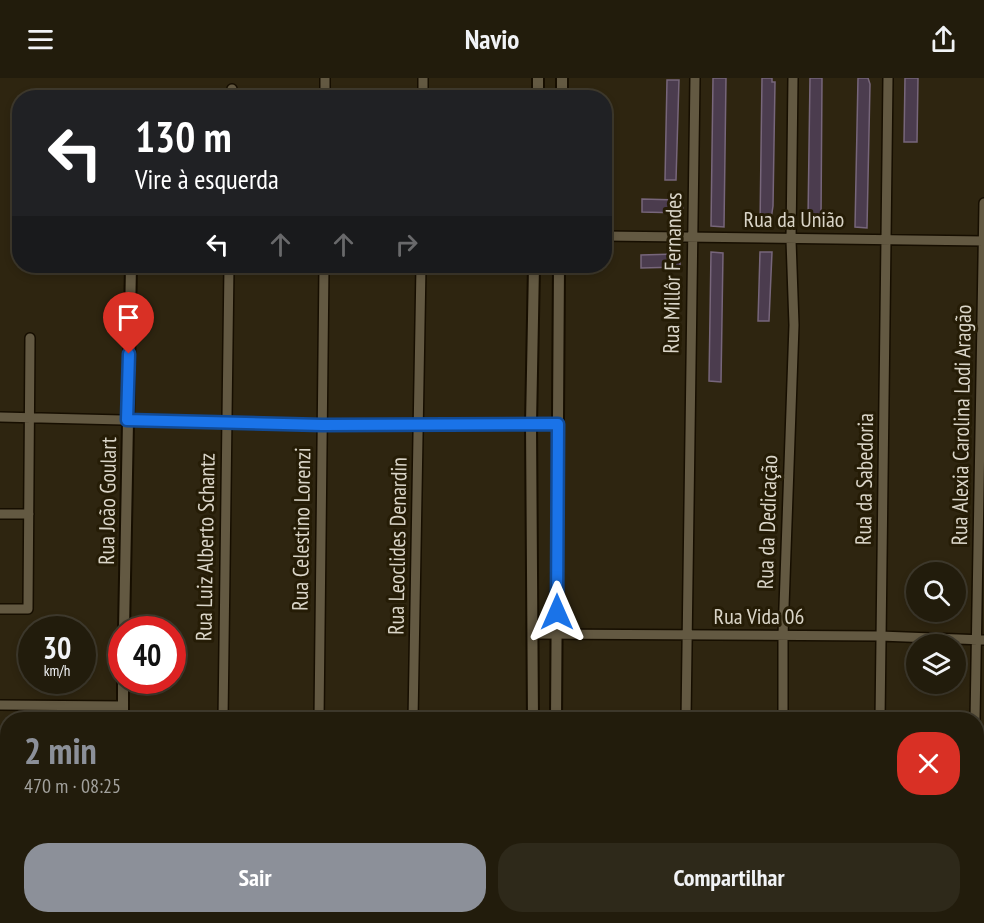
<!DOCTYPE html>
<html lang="pt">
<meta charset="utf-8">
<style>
:root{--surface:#221c0c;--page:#2e291a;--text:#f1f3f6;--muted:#a2a19d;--line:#3f3a2d;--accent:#8c9099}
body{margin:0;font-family:"PT Sans Narrow",sans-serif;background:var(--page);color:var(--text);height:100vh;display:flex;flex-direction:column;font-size:22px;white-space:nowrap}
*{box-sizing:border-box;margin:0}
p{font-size:20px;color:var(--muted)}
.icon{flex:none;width:33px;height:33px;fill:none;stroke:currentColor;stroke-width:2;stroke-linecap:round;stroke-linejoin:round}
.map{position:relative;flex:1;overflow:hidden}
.panel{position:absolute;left:0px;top:634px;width:984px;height:212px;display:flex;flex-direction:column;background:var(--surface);border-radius:24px 24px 0 0;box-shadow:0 3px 9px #0003,0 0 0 2px var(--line)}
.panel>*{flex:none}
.top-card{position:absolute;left:12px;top:12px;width:600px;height:183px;border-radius:24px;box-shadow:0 3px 9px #0003,0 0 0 2px var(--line);background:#202124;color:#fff;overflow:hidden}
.buttons{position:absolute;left:906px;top:484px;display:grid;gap:12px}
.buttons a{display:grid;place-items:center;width:60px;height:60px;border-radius:50%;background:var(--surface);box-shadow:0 3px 9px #0003,0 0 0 2px var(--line);font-size:30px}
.speed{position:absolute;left:18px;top:538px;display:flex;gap:12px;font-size:30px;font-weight:700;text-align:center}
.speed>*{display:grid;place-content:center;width:78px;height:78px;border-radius:50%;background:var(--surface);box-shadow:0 3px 9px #0003,0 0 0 2px var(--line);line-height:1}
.speed small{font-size:15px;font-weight:400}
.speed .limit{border:9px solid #d22;background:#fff;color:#111}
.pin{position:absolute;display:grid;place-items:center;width:51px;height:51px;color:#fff;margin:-62px -26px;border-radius:50% 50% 50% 0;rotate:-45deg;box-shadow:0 0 6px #0007}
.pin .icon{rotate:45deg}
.me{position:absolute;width:66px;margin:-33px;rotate:0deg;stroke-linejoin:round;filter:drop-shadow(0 0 4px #0008)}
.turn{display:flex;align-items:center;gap:21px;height:126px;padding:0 24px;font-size:27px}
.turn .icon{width:78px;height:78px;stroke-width:2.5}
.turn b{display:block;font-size:42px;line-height:51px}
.lanes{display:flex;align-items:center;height:57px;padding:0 24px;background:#0003;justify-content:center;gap:30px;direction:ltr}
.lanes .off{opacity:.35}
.round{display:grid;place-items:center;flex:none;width:63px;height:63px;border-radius:24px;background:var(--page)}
.head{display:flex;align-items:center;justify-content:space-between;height:102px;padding:0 24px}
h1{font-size:36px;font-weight:700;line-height:45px;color:var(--accent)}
.cta{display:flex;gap:12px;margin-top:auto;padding:12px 24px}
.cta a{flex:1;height:69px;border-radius:24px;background:var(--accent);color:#fff;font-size:24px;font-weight:700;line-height:69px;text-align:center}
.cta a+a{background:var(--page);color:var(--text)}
header{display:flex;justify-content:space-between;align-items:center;height:78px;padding:0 24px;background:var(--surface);font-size:27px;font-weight:700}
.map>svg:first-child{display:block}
.building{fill:#4b3c4e;stroke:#77667b;stroke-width:1.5}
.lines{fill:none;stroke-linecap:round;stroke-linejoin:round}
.minor-casing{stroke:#160e00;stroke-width:12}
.tertiary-casing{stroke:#160e00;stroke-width:14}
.minor{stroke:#635942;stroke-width:9}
.tertiary{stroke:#635942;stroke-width:10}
.route-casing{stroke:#114b97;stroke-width:15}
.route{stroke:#1a73e8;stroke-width:10}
.labels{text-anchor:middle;stroke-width:6;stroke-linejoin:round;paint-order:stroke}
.street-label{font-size:22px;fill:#dad5c8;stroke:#251c06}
</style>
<header><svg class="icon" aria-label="menu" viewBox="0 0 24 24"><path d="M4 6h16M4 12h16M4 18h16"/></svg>Navio<svg class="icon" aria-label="share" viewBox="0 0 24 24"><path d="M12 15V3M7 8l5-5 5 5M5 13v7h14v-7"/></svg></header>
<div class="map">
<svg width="984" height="845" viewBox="0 0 984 845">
<rect width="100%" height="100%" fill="#2e2510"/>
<path class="building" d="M 713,0 L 726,0 L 724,149 L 711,148 Z
M 762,0 L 772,0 L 772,4 L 775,4 L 773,128 L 770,148 L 760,148 Z
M 810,0 L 822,0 L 821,141 L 808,141 Z
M 858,0 L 868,0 L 870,6 L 867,150 L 855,149 Z
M 905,0 L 918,0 L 917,64 L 904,64 Z
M 667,2 L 679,2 L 676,102 L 665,102 Z
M 642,121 L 678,122 L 683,124 L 683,135 L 642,134 Z
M 711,174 L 723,175 L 721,304 L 709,303 Z
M 760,174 L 772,174 L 769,243 L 758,243 Z
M 676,176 L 680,178 L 680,189 L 641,190 L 641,177 Z"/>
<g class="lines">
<defs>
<path id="minor" d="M 232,20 L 232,11
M 325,20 L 325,0
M 423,20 L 423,0
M 604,158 L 984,163
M 0,339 L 322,347 L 558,346
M 0,436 L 29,436
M 0,531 L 28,531 L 30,260
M 534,556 L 880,558 L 984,562
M 0,627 L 123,628
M 223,642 L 229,188
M 319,642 L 324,188
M 413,642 L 421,188
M 686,642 L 695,0
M 783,642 L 783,557 L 794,247 L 791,162 L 793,0
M 880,642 L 888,0
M 975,642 L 984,125
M 0,722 L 8,722
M 0,823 L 8,823
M 220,845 L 220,838
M 316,845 L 316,838
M 411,845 L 411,838
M 684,845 L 684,838
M 782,845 L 782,838
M 879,845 L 879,838
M 973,845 L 973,838"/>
<path id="tertiary" d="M 538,20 L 538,0
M 562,20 L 562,0
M 124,552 L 131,188
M 123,642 L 123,603
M 533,642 L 531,346 L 534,188
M 556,642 L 559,188
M 120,838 L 120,845
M 532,845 L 532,838
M 552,845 L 552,838"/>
</defs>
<use href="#minor" class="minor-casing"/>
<use href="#tertiary" class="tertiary-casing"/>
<use href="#minor" class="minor"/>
<use href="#tertiary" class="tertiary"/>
</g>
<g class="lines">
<defs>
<path id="route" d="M 129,276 L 127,342 L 322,347 L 558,346 L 557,534"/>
</defs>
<use href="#route" class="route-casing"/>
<use href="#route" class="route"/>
</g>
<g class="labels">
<g class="street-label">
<text x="794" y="149">Rua da União</text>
<text transform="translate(672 195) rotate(-89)" y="8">Rua Millôr Fernandes</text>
<text transform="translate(961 347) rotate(-89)" y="8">Rua Alexia Carolina Lodi Aragão</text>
<text transform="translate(864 401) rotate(-89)" y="8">Rua da Sabedoria</text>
<text transform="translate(107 423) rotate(-89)" y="8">Rua João Goulart</text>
<text transform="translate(767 444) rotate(-88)" y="8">Rua da Dedicação</text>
<text transform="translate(301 451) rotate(-89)" y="8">Rua Celestino Lorenzi</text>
<text transform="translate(397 468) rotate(-89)" y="8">Rua Leoclides Denardin</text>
<text transform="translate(205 469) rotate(-89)" y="8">Rua Luiz Alberto Schantz</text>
<text x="759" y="546">Rua Vida 06</text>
</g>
</g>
</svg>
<div class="buttons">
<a><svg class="icon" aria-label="search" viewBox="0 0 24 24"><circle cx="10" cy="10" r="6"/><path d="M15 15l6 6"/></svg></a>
<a><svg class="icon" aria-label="layers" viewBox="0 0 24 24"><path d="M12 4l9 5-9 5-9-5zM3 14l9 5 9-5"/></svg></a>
</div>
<div class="speed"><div>30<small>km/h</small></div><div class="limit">40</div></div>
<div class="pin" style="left:129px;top:276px;background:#d93025"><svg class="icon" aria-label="arrive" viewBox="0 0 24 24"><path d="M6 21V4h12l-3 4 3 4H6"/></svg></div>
<svg class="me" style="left:557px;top:534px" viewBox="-20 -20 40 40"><path d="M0-17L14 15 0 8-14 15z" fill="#1a73e8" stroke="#fff" stroke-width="4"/></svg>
<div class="top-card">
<div class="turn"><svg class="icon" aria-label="left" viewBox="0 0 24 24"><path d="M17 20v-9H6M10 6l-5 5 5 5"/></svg><div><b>130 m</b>Vire à esquerda</div></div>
<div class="lanes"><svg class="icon" aria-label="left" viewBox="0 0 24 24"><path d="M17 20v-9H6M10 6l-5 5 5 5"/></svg><svg class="icon off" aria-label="ahead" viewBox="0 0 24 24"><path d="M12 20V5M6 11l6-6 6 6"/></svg><svg class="icon off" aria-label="ahead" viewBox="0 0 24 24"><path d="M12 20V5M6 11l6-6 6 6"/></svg><svg class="icon off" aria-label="right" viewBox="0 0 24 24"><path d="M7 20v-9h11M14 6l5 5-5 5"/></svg></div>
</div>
<section class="panel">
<div class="head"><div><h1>2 min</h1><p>470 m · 08:25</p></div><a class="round" style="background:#d93025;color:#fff"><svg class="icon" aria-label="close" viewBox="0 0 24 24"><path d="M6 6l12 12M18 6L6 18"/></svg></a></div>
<div class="cta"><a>Sair</a><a>Compartilhar</a></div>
</section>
</div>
